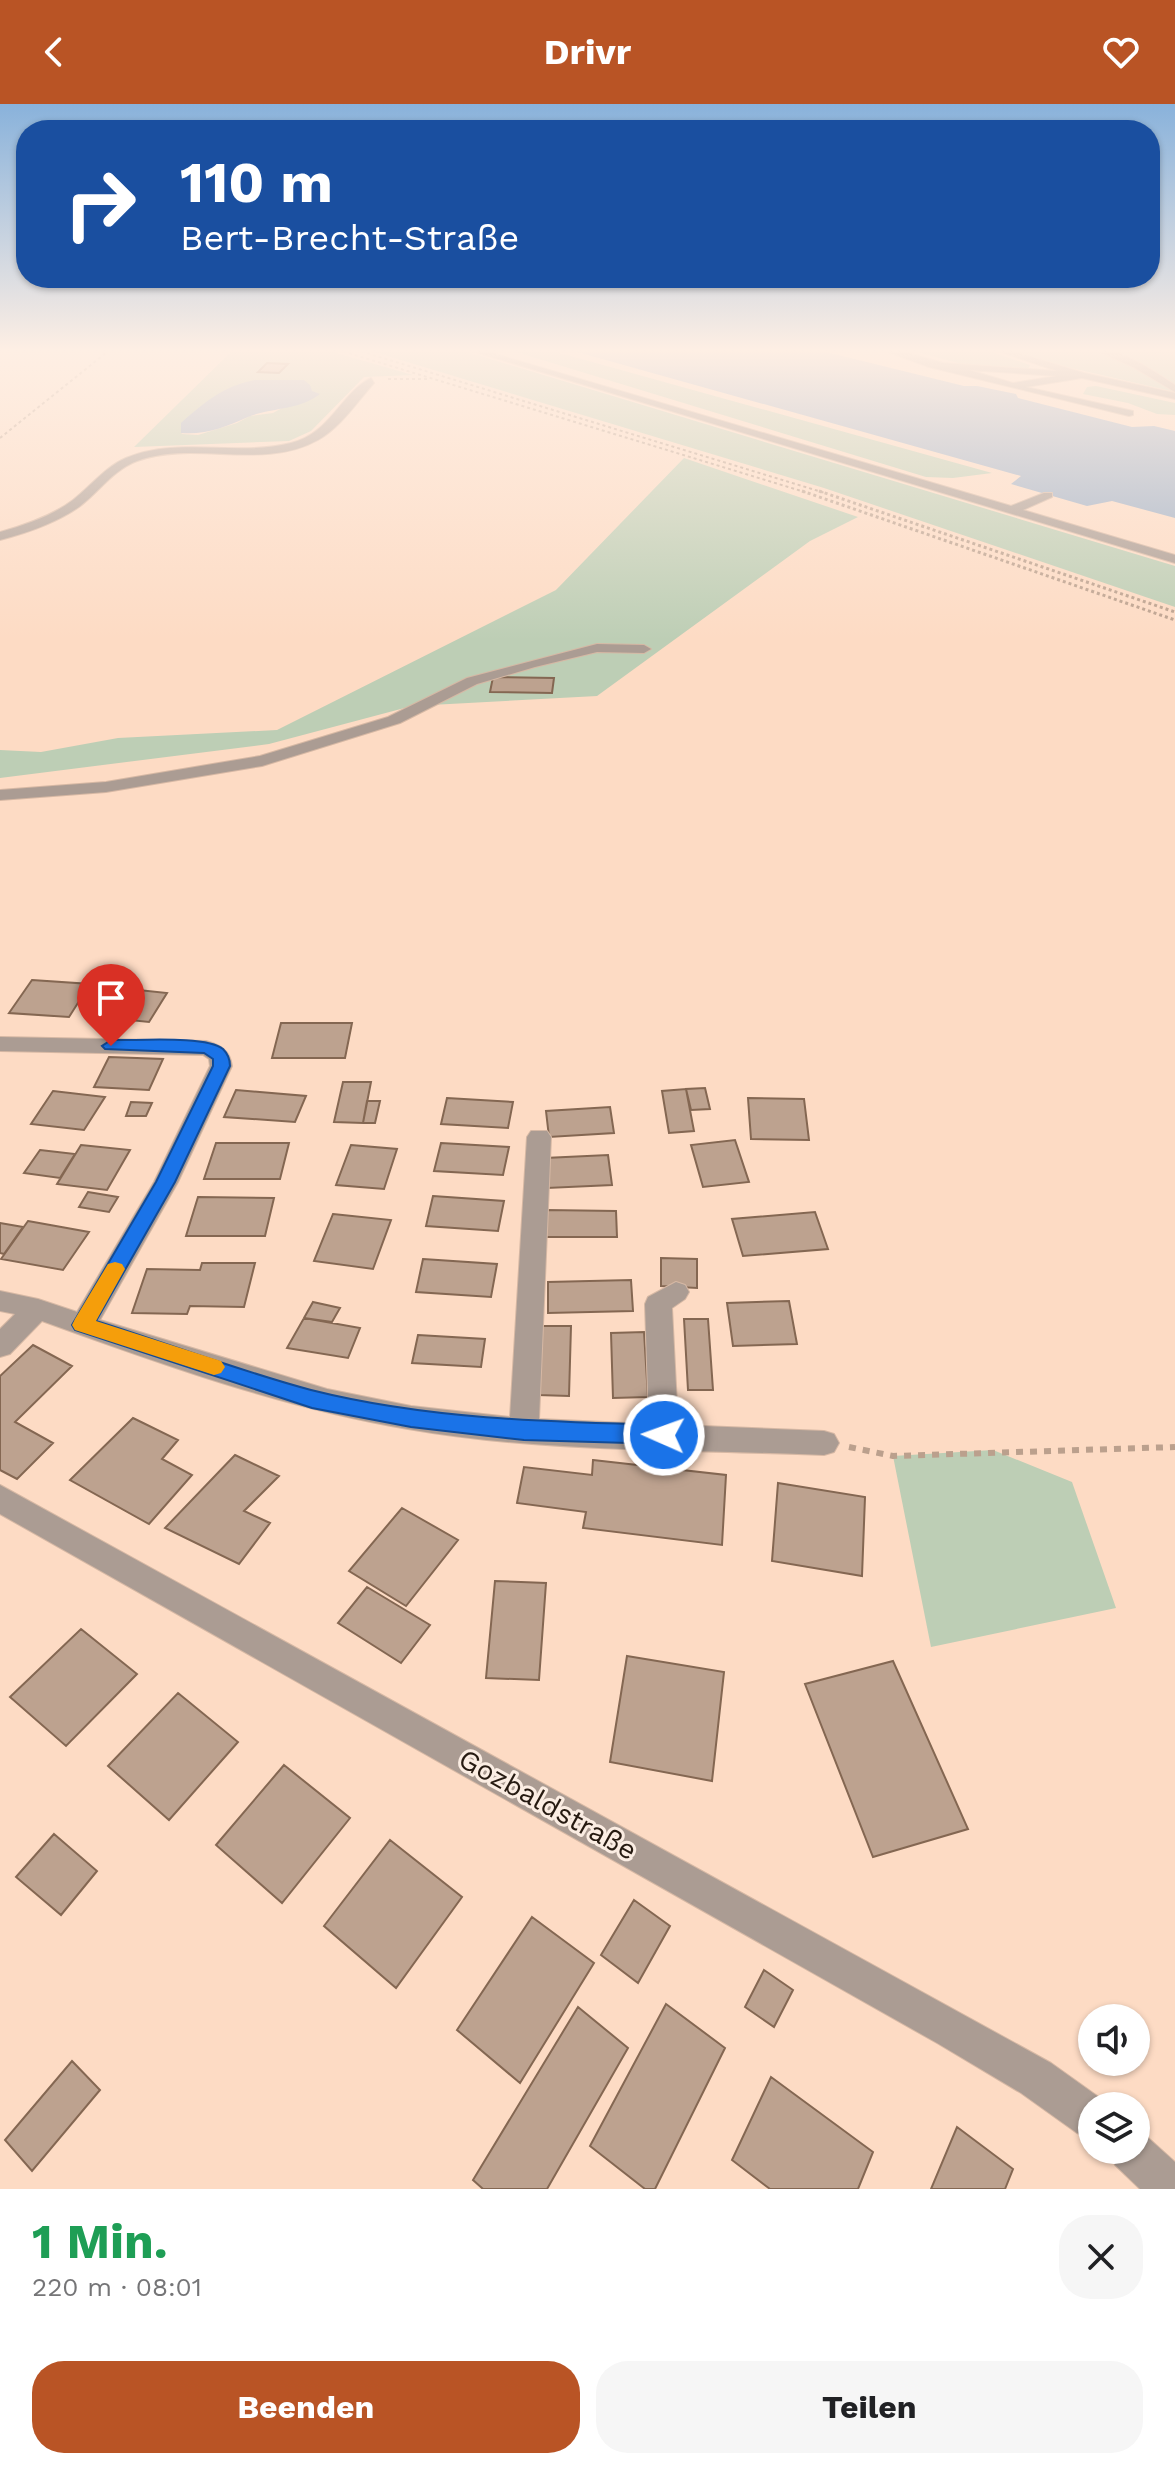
<!DOCTYPE html>
<html lang="de">
<meta charset="utf-8">
<style>
:root{--surface:#fff;--page:#f6f6f6;--text:#202124;--muted:#757577;--accent:#b95425}
body{margin:0;font-family:"Work Sans",sans-serif;background:var(--page);color:var(--text);height:100vh;display:flex;flex-direction:column;font-size:30px;white-space:nowrap}
*{box-sizing:border-box;margin:0}
p{font-size:26px;color:var(--muted)}
.icon{flex:none;width:44px;height:44px;fill:none;stroke:currentColor;stroke-width:2;stroke-linecap:round;stroke-linejoin:round}
.map{position:relative;height:2085px;overflow:hidden}
.panel{display:flex;flex-direction:column;background:var(--surface);flex:1}
.panel>*{flex:none}
.hud{position:absolute;left:16px;top:16px;width:1144px;height:168px;border-radius:32px;box-shadow:0 2px 6px #0004;background:#1a4fa0;color:#fff;overflow:hidden}
.buttons{position:absolute;left:1078px;top:1900px;display:grid;gap:16px}
.buttons a{display:grid;place-items:center;width:72px;height:72px;border-radius:50%;background:var(--surface);box-shadow:0 2px 6px #0004;font-size:40px}
.pin{position:absolute;display:grid;place-items:center;width:68px;height:68px;color:#fff;margin:-82px -34px;border-radius:50% 50% 50% 0;rotate:-45deg;box-shadow:0 0 8px #0007}
.pin .icon{rotate:45deg}
.me{position:absolute;width:88px;margin:-44px;rotate:272deg;stroke-linejoin:round;filter:drop-shadow(0 0 6px #0008)}
.turn{display:flex;align-items:center;gap:28px;height:168px;padding:0 32px;font-size:36px}
.turn .icon{width:104px;height:104px;stroke-width:2.5}
.turn b{display:block;font-size:56px;line-height:68px}
.round{display:grid;place-items:center;flex:none;width:84px;height:84px;border-radius:32px;background:var(--page)}
.head{display:flex;align-items:center;justify-content:space-between;height:136px;padding:0 32px}
h1{font-size:48px;font-weight:700;line-height:60px;color:#1e9e55}
.primary-button{display:flex;gap:16px;margin-top:auto;padding:16px 32px}
.primary-button a{flex:1;height:92px;border-radius:32px;background:var(--accent);color:#fff;font-size:32px;font-weight:700;line-height:92px;text-align:center}
.primary-button a+a{background:var(--page);color:var(--text)}
header{display:flex;justify-content:space-between;align-items:center;height:104px;padding:0 32px;background:var(--accent);color:#fff;font-size:36px;font-weight:700}
.map>svg:first-child{display:block}
.green{fill:#bdceb5;fill-rule:evenodd}
.water{fill:#9cafc7}
.building{fill:#bda28f;stroke:#846752;stroke-width:2}
.lines{fill:none;stroke-linecap:round;stroke-linejoin:round}
.minor-casing{stroke:#d6b8a4;stroke-width:2}
.path-far2{stroke:#bba08d;stroke-width:2;stroke-dasharray:3 3;stroke-linecap:butt}
.path-far1{stroke:#bba08d;stroke-width:3;stroke-dasharray:3 3;stroke-linecap:butt}
.path{stroke:#bba08d;stroke-width:6;stroke-dasharray:7 7;stroke-linecap:butt}
.minor{fill:#ab9c93;fill-rule:evenodd}
.route{fill:#1a73e8;stroke:#114b97;stroke-width:2}
.slow{fill:#f59e0b}
.labels{text-anchor:middle;stroke-width:6;stroke-linejoin:round;paint-order:stroke}
.near-street-label{font-size:28px;fill:#261a11;stroke:#fbede3}
</style>
<header><svg class="icon" aria-label="back" viewBox="0 0 24 24"><path d="M15 5l-7 7 7 7"/></svg>Drivr<svg class="icon" aria-label="heart" viewBox="0 0 24 24"><path d="M12 20l-8-8c-3-5 5-10 8-4 3-6 11-1 8 4z"/></svg></header>
<div class="map">
<svg width="1175" height="2085" viewBox="0 0 1175 2085">
<rect width="100%" height="100%" fill="#fddbc4"/>
<path class="green" d="M 235,244 L 319,244 L 413,271 L 364,273 L 311,327 L 289,337 L 134,343 ZM 255,276 L 304,276 L 312,287 L 273,309 L 250,312 L 237,319 L 198,331 L 181,330 Z
M 361,244 L 454,244 L 1175,462 L 1175,503 L 824,384 Z
M 503,244 L 542,244 L 992,369 L 953,374 L 926,373 Z
M 903,244 L 980,244 L 1030,261 L 1028,265 L 972,263 Z
M 1002,244 L 1175,244 L 1175,288 L 1067,263 Z
M 1096,282 L 1175,299 L 1175,311 L 1157,310 L 1128,299 L 1083,290 L 1087,283 Z
M 684,354 L 858,413 L 810,437 L 597,592 L 412,602 L 269,640 L 0,674 L 0,646 L 41,648 L 118,634 L 277,626 L 556,486 Z
M 993,1346 L 1072,1378 L 1116,1504 L 931,1543 L 893,1352 Z"/>
<path class="water" d="M 563,244 L 810,244 L 964,282 L 977,282 L 1016,290 L 1018,294 L 1132,323 L 1154,322 L 1175,327 L 1175,414 L 1112,397 L 1087,402 L 1011,380 L 1021,372 Z
M 255,276 L 304,276 L 310,281 L 312,287 L 320,290 C 298,307 272,303 248,313 C 226,323 206,331 181,329 L 181,319 C 205,298 223,282 255,276 Z"/>
<path class="building" d="M 267,259 L 288,260 L 279,269 L 258,268 Z
M 493,573 L 554,574 L 552,589 L 490,588 Z
M 32,876 L 90,880 L 69,913 L 9,909 Z
M 129,885 L 167,889 L 149,918 L 110,914 Z
M 281,919 L 352,919 L 345,954 L 272,954 Z
M 109,953 L 163,955 L 149,986 L 94,983 Z
M 343,978 L 371,978 L 363,1019 L 334,1018 Z
M 705,984 L 710,1005 L 691,1006 L 686,985 Z
M 686,985 L 694,1027 L 669,1029 L 662,987 Z
M 236,986 L 306,992 L 295,1018 L 224,1013 Z
M 53,987 L 105,993 L 84,1026 L 31,1020 Z
M 447,994 L 513,998 L 508,1024 L 441,1020 Z
M 748,994 L 804,995 L 809,1036 L 751,1035 Z
M 367,997 L 380,997 L 375,1019 L 363,1019 Z
M 131,998 L 152,999 L 146,1012 L 126,1012 Z
M 610,1003 L 614,1029 L 549,1033 L 546,1007 Z
M 735,1036 L 749,1078 L 703,1083 L 691,1041 Z
M 216,1039 L 289,1039 L 280,1075 L 204,1075 Z
M 441,1039 L 509,1043 L 503,1071 L 434,1067 Z
M 81,1041 L 130,1046 L 107,1086 L 57,1080 Z
M 351,1041 L 397,1045 L 384,1085 L 336,1081 Z
M 40,1046 L 75,1050 L 60,1074 L 24,1069 Z
M 608,1051 L 612,1081 L 547,1084 L 545,1054 Z
M 88,1088 L 118,1093 L 109,1108 L 79,1103 Z
M 433,1092 L 504,1097 L 498,1127 L 426,1122 Z
M 198,1093 L 274,1094 L 265,1132 L 186,1132 Z
M 546,1106 L 616,1107 L 617,1133 L 545,1133 Z
M 815,1108 L 828,1145 L 743,1152 L 732,1115 Z
M 333,1110 L 391,1116 L 373,1165 L 314,1157 Z
M 28,1117 L 89,1128 L 63,1166 L 1,1155 Z
M 0,1119 L 23,1123 L 4,1150 L 0,1149 Z
M 661,1154 L 697,1155 L 697,1184 L 661,1182 Z
M 423,1155 L 497,1160 L 491,1193 L 416,1188 Z
M 202,1159 L 255,1159 L 244,1203 L 190,1202 L 187,1210 L 132,1209 L 147,1165 L 200,1166 Z
M 631,1176 L 633,1207 L 548,1209 L 548,1178 Z
M 789,1197 L 797,1240 L 733,1242 L 727,1199 Z
M 313,1198 L 340,1204 L 332,1218 L 304,1214 Z
M 304,1214 L 360,1224 L 348,1254 L 287,1244 Z
M 684,1215 L 708,1215 L 713,1286 L 688,1286 Z
M 541,1222 L 571,1222 L 569,1292 L 538,1291 Z
M 644,1228 L 648,1293 L 613,1294 L 611,1229 Z
M 418,1231 L 485,1235 L 481,1263 L 412,1259 Z
M 33,1241 L 72,1262 L 15,1318 L 53,1339 L 17,1375 L 0,1366 L 0,1272 Z
M 133,1314 L 178,1336 L 162,1355 L 192,1371 L 149,1420 L 70,1376 Z
M 235,1351 L 279,1372 L 244,1407 L 270,1419 L 239,1460 L 165,1424 Z
M 593,1356 L 726,1371 L 722,1441 L 583,1424 L 586,1408 L 517,1399 L 524,1363 L 592,1371 Z
M 778,1379 L 865,1393 L 862,1472 L 772,1457 Z
M 402,1404 L 458,1436 L 406,1502 L 349,1467 Z
M 495,1477 L 546,1479 L 539,1576 L 486,1574 Z
M 367,1483 L 430,1521 L 401,1559 L 338,1519 Z
M 81,1525 L 137,1570 L 66,1642 L 10,1593 Z
M 627,1552 L 724,1568 L 712,1677 L 610,1658 Z
M 893,1557 L 968,1725 L 873,1753 L 805,1580 Z
M 178,1589 L 238,1638 L 169,1716 L 108,1662 Z
M 284,1661 L 350,1714 L 282,1799 L 216,1741 Z
M 54,1730 L 97,1767 L 61,1811 L 16,1773 Z
M 390,1736 L 462,1793 L 396,1884 L 324,1822 Z
M 634,1796 L 670,1822 L 638,1879 L 601,1851 Z
M 532,1813 L 594,1859 L 520,1979 L 457,1926 Z
M 764,1866 L 793,1886 L 774,1923 L 745,1903 Z
M 666,1900 L 725,1944 L 655,2085 L 645,2085 L 590,2042 Z
M 578,1903 L 628,1944 L 547,2085 L 483,2085 L 473,2076 Z
M 72,1957 L 100,1986 L 32,2067 L 5,2036 Z
M 771,1973 L 873,2048 L 858,2085 L 770,2085 L 732,2056 Z
M 957,2023 L 1013,2065 L 1005,2085 L 931,2085 Z"/>
<g class="lines">
<defs>
<path id="minor" d="M 462,244 L 475,244 L 1011,402 L 1044,389 L 1052,389 L 1052,393 L 1023,406 L 1175,451 L 1175,459 Z
M 877,244 L 891,244 L 943,259 L 1057,267 L 989,244 L 1002,244 L 1084,269 L 1175,289 L 1175,295 L 1082,274 L 1026,283 L 1133,307 L 1133,311 L 1129,312 L 929,263 ZM 969,266 L 1057,272 L 1013,279 Z
M 1090,244 C 1121,244 1149,264 1175,281 L 1175,288 L 1133,263 Z
M 371,274 L 374,279 C 357,298 341,323 318,336 C 263,367 194,336 137,357 C 113,366 99,388 79,403 C 56,419 27,429 0,436 L 0,428 C 25,421 52,412 73,396 C 91,382 105,363 126,354 C 178,332 237,353 291,339 C 331,329 340,290 371,274 Z
M 597,540 L 644,541 L 651,545 L 644,549 L 597,548 L 535,563 L 477,580 L 400,619 L 262,662 L 106,688 L 0,696 L 0,686 L 106,678 L 260,652 L 388,613 L 467,574 Z
M 0,933 L 206,937 C 220,941 230,946 232,962 L 178,1078 L 100,1216 L 327,1285 L 411,1302 L 510,1313 L 527,1033 L 531,1027 L 547,1027 L 551,1033 L 539,1315 L 649,1320 L 645,1200 L 648,1193 L 676,1178 L 685,1181 L 689,1188 L 685,1195 L 672,1204 L 678,1321 L 824,1327 L 834,1330 L 839,1339 L 834,1348 L 824,1351 C 686,1345 544,1349 408,1325 C 283,1304 161,1260 42,1217 L 10,1250 L 0,1253 L 0,1225 L 15,1210 L 0,1207 L 0,1187 L 38,1195 L 77,1208 L 154,1078 L 210,962 L 209,955 L 203,951 L 0,947 Z
M 0,1381 L 1051,1959 L 1107,1999 L 1108,2002 L 1092,2002 L 1092,2035 L 1077,2029 L 1021,1989 L 937,1939 L 0,1410 Z
M 1136,2027 L 1145,2031 L 1175,2058 L 1175,2085 L 1140,2085 L 1115,2061 L 1109,2046 L 1136,2046 Z"/>
</defs>
<use href="#minor" class="minor-casing"/>
<path class="path-far2" d="M 332,244 L 808,389
M 350,244 L 825,389
M 388,275 L 430,275
M 0,334 L 112,244"/>
<path class="path-far1" d="M 802,387 L 1175,516
M 819,387 L 1175,508"/>
<path class="path" d="M 849,1343 L 893,1352 L 1175,1343"/>
<use href="#minor" class="minor"/>
</g>
<linearGradient id="sky" x2="0" y2="1"><stop stop-color="#89b2db"/><stop offset="0.46" stop-color="#feefe4"/><stop offset="1" stop-color="#feefe4" stop-opacity="0"/></linearGradient>
<rect width="1175" height="536" fill="url(#sky)"/>
<path class="route" d="M 111,936 C 135,937 206,931 223,945 C 228,950 230,955 230,962 L 175,1078 L 96,1217 C 167,1239 239,1267 311,1286 C 426,1315 546,1318 664,1321 L 672,1324 L 675,1331 L 672,1337 L 664,1340 L 524,1336 L 411,1323 L 312,1304 L 75,1226 L 72,1221 L 156,1078 L 213,962 L 213,955 L 204,949 L 105,945 L 102,942 Z"/>
<path class="slow" d="M 115,1158 L 122,1160 L 125,1165 L 96,1217 L 221,1257 L 225,1263 L 221,1269 L 214,1271 L 75,1226 L 72,1221 L 75,1215 L 108,1160 Z"/>
<g class="labels">
<g class="near-street-label">
<text transform="translate(548 1700) rotate(29)" y="10">Gozbaldstraße</text>
</g>
</g>
</svg>
<div class="buttons">
<a><svg class="icon" aria-label="sound" viewBox="0 0 24 24"><path d="M4 9h4l5-4v14l-5-4H4zM17 9q2 3 0 6"/></svg></a>
<a><svg class="icon" aria-label="layers" viewBox="0 0 24 24"><path d="M12 4l9 5-9 5-9-5zM3 14l9 5 9-5"/></svg></a>
</div>
<div class="pin" style="left:111px;top:942px;background:#d93025"><svg class="icon" aria-label="arrive" viewBox="0 0 24 24"><path d="M6 21V4h12l-3 4 3 4H6"/></svg></div>
<svg class="me" style="left:664px;top:1331px" viewBox="-20 -20 40 40"><circle r="17" fill="#1a73e8" stroke="#fff" stroke-width="3"/><path d="M0-11L8 9 0 5-8 9z" fill="#fff"/></svg>
<div class="hud">
<div class="turn"><svg class="icon" aria-label="right" viewBox="0 0 24 24"><path d="M7 20v-9h11M14 6l5 5-5 5"/></svg><div><b>110 m</b>Bert-Brecht-Straße</div></div>
</div>
</div>
<section class="panel">
<div class="head"><div><h1>1 Min.</h1><p>220 m · 08:01</p></div><a class="round"><svg class="icon" aria-label="close" viewBox="0 0 24 24"><path d="M6 6l12 12M18 6L6 18"/></svg></a></div>
<div class="primary-button"><a>Beenden</a><a>Teilen</a></div>
</section>
